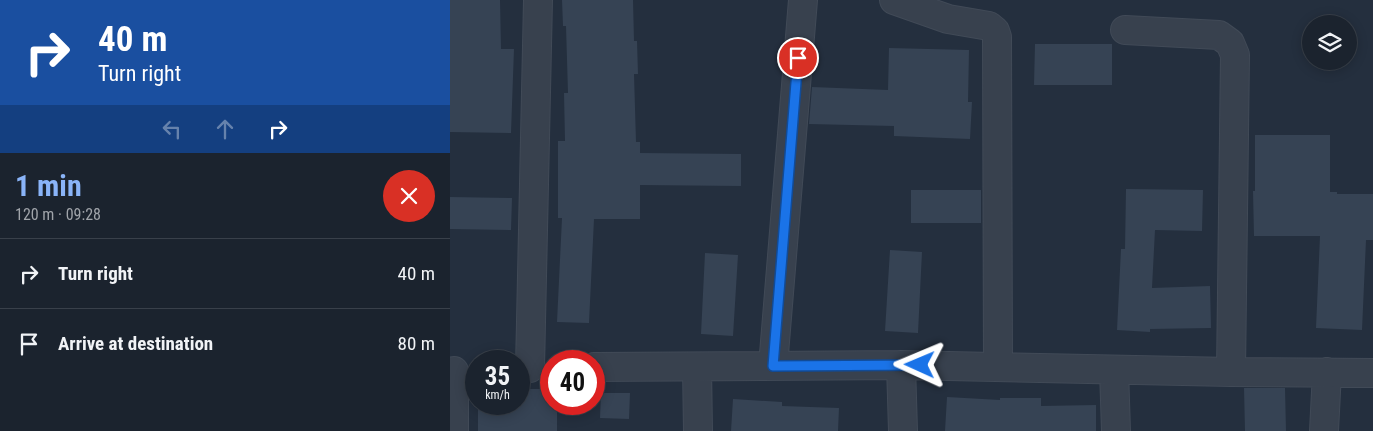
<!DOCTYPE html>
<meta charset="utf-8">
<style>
:root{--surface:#1b232e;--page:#282f3a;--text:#f1f3f6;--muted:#a0a4aa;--line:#39404a;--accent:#8ab4f8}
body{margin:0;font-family:"Roboto Condensed",sans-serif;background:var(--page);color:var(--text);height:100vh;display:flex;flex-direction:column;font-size:19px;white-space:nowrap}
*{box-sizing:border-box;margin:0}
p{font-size:16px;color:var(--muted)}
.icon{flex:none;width:28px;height:28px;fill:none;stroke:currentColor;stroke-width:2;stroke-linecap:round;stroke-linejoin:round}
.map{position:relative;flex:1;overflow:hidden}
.details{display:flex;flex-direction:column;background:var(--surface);width:450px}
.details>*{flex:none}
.banner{background:#1a4fa0;color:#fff;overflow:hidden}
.fabs{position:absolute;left:852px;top:15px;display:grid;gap:10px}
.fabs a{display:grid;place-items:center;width:55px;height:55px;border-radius:50%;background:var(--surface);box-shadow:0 2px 12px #0003,0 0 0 1px var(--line);font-size:25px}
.speed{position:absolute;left:15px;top:350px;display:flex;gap:10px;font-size:25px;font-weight:700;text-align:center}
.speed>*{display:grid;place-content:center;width:65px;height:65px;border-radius:50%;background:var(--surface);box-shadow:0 2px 12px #0003,0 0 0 1px var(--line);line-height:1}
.speed small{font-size:12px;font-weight:400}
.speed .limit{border:8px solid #d22;background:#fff;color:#111}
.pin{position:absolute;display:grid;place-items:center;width:42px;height:42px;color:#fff;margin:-21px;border:2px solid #fff;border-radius:50%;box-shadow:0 1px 5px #0007}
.me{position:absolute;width:55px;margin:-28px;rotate:271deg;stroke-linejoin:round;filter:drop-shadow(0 0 4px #0008)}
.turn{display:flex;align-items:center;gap:18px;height:105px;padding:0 15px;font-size:22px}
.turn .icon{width:65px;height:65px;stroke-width:2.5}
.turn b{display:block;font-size:35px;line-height:42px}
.lanes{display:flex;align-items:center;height:48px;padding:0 15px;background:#0003;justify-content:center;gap:25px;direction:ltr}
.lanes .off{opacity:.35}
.round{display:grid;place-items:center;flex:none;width:52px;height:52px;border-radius:26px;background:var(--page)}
.headline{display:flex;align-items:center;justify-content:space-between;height:85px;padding:0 15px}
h1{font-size:30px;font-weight:700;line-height:38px;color:var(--accent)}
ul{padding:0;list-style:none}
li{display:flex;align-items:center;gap:15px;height:70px;padding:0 15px;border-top:1px solid var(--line)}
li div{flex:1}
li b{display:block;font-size:19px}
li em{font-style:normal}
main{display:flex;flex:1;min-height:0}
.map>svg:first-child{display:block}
.building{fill:#364354}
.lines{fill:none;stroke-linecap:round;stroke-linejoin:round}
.minor-casing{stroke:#414a57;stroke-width:30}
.minor{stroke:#38414e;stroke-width:28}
.route-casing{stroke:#114b97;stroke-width:12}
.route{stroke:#1a73e8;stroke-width:9}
</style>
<main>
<section class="details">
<div class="banner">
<div class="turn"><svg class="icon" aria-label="right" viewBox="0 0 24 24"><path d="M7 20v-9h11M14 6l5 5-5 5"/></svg><div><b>40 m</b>Turn right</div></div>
<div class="lanes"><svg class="icon off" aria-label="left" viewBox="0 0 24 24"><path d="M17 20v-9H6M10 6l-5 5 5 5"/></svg><svg class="icon off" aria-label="ahead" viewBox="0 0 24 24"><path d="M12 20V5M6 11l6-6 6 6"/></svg><svg class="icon" aria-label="right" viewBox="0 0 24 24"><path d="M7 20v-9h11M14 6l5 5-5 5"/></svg></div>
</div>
<div class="headline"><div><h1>1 min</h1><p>120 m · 09:28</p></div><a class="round" style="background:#d93025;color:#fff"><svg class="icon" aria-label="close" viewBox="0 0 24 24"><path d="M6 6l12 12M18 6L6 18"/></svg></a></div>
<ul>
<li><svg class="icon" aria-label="right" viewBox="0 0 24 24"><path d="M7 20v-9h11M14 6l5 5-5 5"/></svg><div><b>Turn right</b></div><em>40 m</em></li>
<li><svg class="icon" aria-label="arrive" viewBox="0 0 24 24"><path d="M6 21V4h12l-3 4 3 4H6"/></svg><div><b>Arrive at destination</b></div><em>80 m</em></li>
</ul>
</section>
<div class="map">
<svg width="923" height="431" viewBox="0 0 923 431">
<rect width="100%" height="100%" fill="#242f3e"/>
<path class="building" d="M 0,0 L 50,0 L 51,49 L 64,49 L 61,133 L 0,132 Z
M 112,0 L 183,0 L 184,41 L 187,41 L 188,74 L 184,74 L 186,142 L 190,142 L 190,153 L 291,154 L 291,186 L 190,185 L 190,219 L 144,219 L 139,323 L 107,322 L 112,218 L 108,218 L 108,141 L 115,141 L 114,93 L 118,93 L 116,26 L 113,26 Z
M 585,44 L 662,44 L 662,85 L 584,85 Z
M 439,48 L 519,50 L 518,102 L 522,102 L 520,139 L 444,136 L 444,126 L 359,124 L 362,87 L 438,90 Z
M 805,135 L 880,135 L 880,192 L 887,192 L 887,194 L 923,194 L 923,240 L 916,240 L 912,330 L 866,328 L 870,236 L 804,236 L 803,191 L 805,191 Z
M 676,189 L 753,190 L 752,231 L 705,230 L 702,288 L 760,286 L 761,328 L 700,329 L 700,332 L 667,330 L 671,249 L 675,249 Z
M 461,190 L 531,190 L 531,223 L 461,223 Z
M 0,197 L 62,198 L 61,230 L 0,229 Z
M 440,250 L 472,252 L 468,333 L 435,331 Z
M 255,253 L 288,255 L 283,336 L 251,334 Z
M 794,388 L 835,388 L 836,431 L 795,431 Z
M 69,389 L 101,389 L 101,404 L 107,404 L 107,431 L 28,431 L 28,404 L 69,404 Z
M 151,393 L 180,393 L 179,419 L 150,418 Z
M 497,397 L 550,400 L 550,398 L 591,398 L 591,406 L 646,405 L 646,431 L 495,431 Z
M 283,399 L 332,402 L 332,406 L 389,408 L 388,431 L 281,431 Z"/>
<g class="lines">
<defs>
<path id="minor" d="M 444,0 L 498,19 L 539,26 L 545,31 L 547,37 L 548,366
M 675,30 L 769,35 L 780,43 L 785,55 L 781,372
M 451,365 L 453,431
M 323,366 L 353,0
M 144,367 L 451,365 L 781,372 L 923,373
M 247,367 L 248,431
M 80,368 L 88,0
M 664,370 L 666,431
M 4,431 L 4,371
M 874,431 L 877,372"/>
</defs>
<use href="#minor" class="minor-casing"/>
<use href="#minor" class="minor"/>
</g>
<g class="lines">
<defs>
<path id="route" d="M 348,58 L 323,366 L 470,365"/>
</defs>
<use href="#route" class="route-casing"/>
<use href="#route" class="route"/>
</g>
</svg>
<div class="fabs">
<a><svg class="icon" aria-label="layers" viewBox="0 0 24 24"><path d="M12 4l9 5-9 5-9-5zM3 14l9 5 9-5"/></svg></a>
</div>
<div class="speed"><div>35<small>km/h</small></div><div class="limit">40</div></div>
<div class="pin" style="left:348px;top:58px;background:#d93025"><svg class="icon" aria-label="arrive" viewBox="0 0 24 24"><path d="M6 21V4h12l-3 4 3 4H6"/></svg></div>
<svg class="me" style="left:470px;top:365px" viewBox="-20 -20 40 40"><path d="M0-17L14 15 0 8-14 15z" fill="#1a73e8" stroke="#fff" stroke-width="4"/></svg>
</div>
</main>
